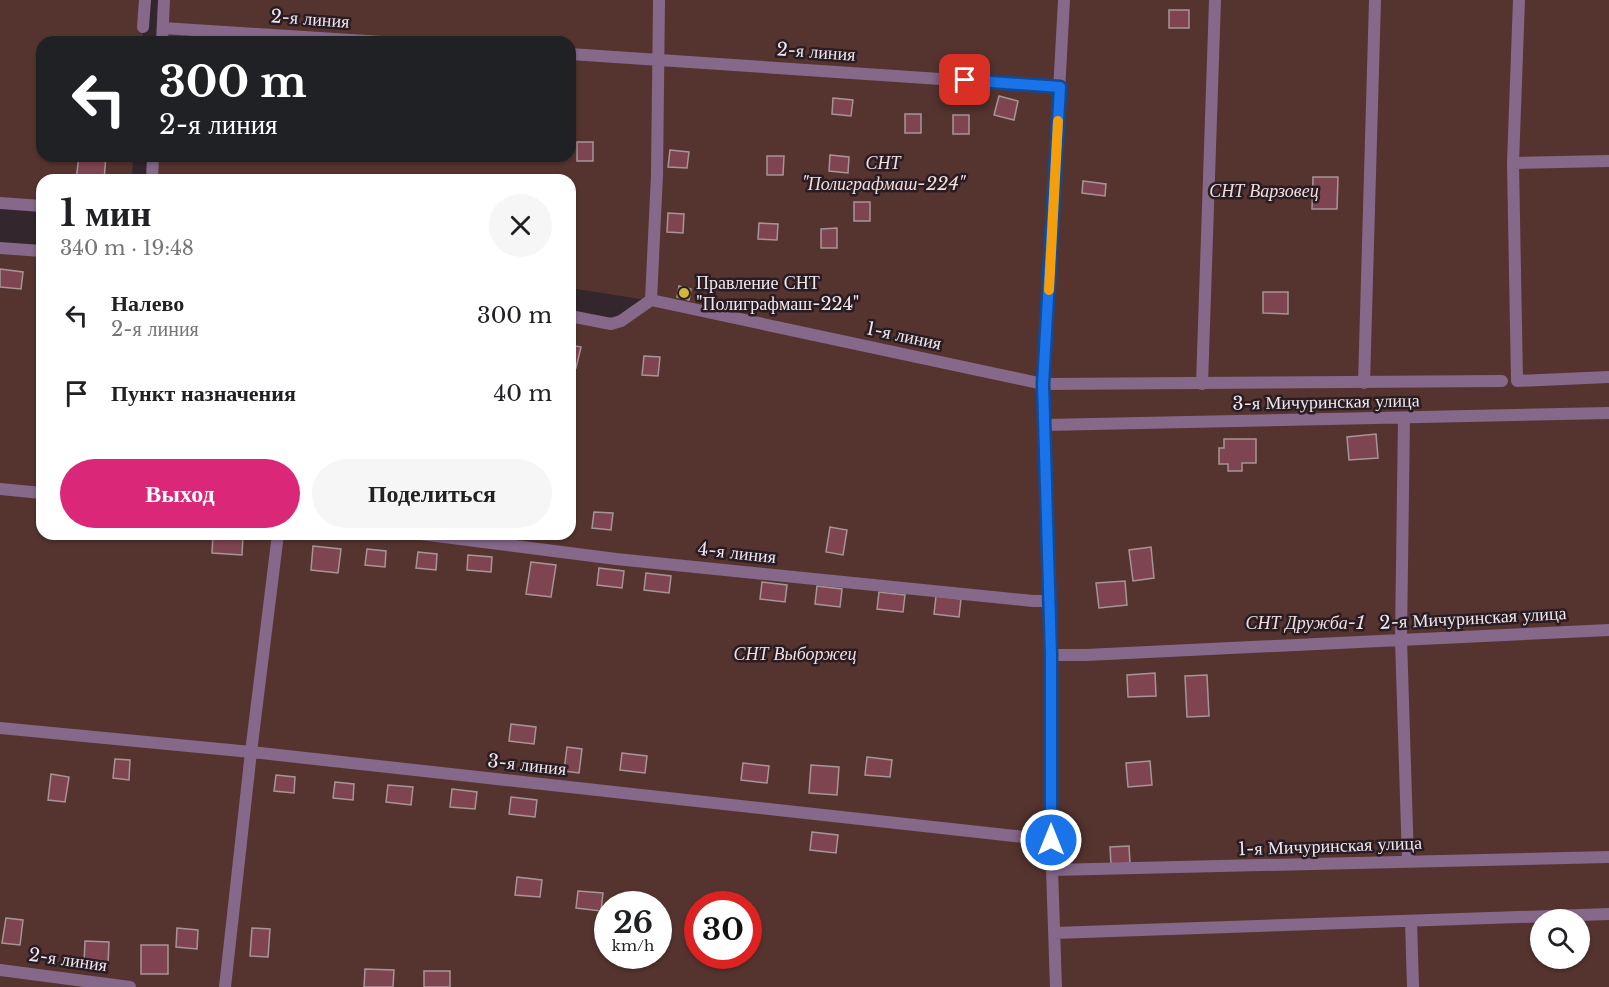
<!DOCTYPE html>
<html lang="ru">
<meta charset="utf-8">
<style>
:root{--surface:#fff;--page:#f6f6f6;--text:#202124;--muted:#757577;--accent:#db2777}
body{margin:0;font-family:"Libre Baskerville",serif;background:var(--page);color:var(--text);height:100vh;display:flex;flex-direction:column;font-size:22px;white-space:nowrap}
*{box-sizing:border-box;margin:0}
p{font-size:20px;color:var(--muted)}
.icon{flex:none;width:33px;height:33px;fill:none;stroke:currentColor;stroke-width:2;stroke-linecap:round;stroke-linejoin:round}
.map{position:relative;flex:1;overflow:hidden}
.side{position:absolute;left:36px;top:174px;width:540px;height:366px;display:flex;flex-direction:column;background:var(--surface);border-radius:18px;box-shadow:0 2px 4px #0004}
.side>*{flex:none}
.top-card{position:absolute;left:36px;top:36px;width:540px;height:126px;border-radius:18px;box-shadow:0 2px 4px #0004;background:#202124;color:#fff;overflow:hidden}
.controls{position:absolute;left:1530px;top:909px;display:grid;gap:12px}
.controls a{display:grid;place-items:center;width:60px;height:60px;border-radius:50%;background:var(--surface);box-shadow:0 2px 4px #0004;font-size:30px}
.speed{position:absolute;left:594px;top:891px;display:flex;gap:12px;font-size:30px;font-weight:700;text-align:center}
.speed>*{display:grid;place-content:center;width:78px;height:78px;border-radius:50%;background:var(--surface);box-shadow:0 2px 4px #0004;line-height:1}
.speed small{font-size:15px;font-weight:400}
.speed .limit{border:9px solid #d22;background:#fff;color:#111}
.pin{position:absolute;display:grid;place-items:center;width:51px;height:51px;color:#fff;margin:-26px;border-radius:12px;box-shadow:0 3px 9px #0006}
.me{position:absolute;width:66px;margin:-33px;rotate:0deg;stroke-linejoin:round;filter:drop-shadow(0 0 4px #0008)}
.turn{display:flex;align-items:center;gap:21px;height:126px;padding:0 24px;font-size:27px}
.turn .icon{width:78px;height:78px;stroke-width:2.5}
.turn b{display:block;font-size:42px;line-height:51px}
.round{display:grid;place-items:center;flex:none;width:63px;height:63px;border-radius:32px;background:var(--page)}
.headline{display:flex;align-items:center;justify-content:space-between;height:102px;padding:0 24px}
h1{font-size:36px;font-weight:700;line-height:45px}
.action{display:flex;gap:12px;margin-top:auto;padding:12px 24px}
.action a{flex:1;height:69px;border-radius:36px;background:var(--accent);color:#fff;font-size:24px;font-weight:700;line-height:69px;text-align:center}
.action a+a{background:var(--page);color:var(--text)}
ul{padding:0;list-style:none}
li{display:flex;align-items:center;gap:18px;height:78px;padding:0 24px}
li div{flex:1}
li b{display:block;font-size:22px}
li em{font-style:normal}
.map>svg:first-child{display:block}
.green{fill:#55342f;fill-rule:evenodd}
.building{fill:#7e4551;stroke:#a79497;stroke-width:1.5}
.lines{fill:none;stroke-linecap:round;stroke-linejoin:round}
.street{stroke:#86688a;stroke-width:12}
.route-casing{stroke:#114b97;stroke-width:15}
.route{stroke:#1a73e8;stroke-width:10}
.slow{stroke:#f59e0b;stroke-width:10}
.poi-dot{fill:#d3b635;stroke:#291c23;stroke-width:2}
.labels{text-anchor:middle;stroke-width:5;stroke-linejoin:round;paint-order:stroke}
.street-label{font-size:18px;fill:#f1e8ed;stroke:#291c23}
.park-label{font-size:18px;font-style:italic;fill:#f2dedb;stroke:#291c23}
.poi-label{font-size:18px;fill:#f1e8ed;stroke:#291c23;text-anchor:start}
</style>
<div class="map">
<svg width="1609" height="987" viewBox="0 0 1609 987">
<rect width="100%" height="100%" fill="#33262d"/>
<path class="green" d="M 0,0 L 145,0 L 142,42 L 42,42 L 42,156 L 133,156 L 132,180 L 42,180 L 42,206 L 0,203 Z
M 164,0 L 1609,0 L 1609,987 L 0,987 L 0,248 L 42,251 L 42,534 L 570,534 L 570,315 L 611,324 L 653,301 L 570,288 L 570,180 L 151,180 L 153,156 L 570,156 L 570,42 L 161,42 ZM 608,904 L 658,904 L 658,956 L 608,956 ZM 698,904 L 748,904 L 748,956 L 698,956 ZM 1540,920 L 1580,920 L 1580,958 L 1540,958 Z"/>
<path class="building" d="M 1169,10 L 1189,10 L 1189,28 L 1169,28 Z
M 999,96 L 1018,101 L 1014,120 L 994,115 Z
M 833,98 L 853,100 L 851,116 L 832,114 Z
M 905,114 L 921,114 L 921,133 L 905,133 Z
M 953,115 L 969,115 L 969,134 L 953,134 Z
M 577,142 L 593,142 L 593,161 L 577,161 Z
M 670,150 L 689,152 L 687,168 L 668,167 Z
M 830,155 L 849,157 L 848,173 L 829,171 Z
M 79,156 L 106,156 L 104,180 L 76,180 Z
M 767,156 L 784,156 L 783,175 L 767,175 Z
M 1313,177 L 1338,177 L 1337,209 L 1312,209 Z
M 1083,181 L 1106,184 L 1105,196 L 1082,193 Z
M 854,202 L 870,202 L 870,221 L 854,221 Z
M 668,213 L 684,214 L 683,233 L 667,232 Z
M 759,223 L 778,224 L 777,240 L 758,239 Z
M 837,228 L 837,248 L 821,248 L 821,229 Z
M 0,269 L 23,272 L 21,289 L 0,287 Z
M 679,286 L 691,289 L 689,300 L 677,297 Z
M 1263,292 L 1288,292 L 1288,314 L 1263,313 Z
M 570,345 L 581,347 L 576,368 L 570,366 Z
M 644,356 L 660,357 L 658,376 L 642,375 Z
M 1376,434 L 1378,458 L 1349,460 L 1347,437 Z
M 1224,439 L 1256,439 L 1256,463 L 1242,463 L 1242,471 L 1228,471 L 1228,464 L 1219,464 L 1219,448 L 1224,448 Z
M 594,512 L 613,513 L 611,530 L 592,528 Z
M 830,527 L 847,530 L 843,555 L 826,552 Z
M 213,534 L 243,535 L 242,555 L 212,553 Z
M 313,546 L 341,549 L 338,573 L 311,570 Z
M 1151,547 L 1154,578 L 1133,581 L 1129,550 Z
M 367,549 L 386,551 L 385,567 L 365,565 Z
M 418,552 L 437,554 L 436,570 L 416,568 Z
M 468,555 L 492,557 L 491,572 L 467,570 Z
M 531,562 L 556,565 L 551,597 L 526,594 Z
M 599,568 L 624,571 L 622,588 L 597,585 Z
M 646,573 L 671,576 L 669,593 L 644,590 Z
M 1125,581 L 1127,605 L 1099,608 L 1096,583 Z
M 762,582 L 787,585 L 785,602 L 760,599 Z
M 817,586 L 842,589 L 840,607 L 815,604 Z
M 879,592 L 905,595 L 903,612 L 877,609 Z
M 936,596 L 961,599 L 959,617 L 934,614 Z
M 1155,673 L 1156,696 L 1128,697 L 1127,675 Z
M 1207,675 L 1209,716 L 1187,717 L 1185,676 Z
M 511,724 L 536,727 L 534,744 L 509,741 Z
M 567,747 L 582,749 L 579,773 L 564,771 Z
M 622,753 L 647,756 L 645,773 L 620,770 Z
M 867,757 L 892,760 L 890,777 L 865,775 Z
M 115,759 L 130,760 L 129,780 L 113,778 Z
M 1150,761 L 1152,785 L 1128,787 L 1126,763 Z
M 743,763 L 769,766 L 767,783 L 741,780 Z
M 811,765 L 839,767 L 837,795 L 809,793 Z
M 51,774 L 69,777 L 65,802 L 48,800 Z
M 276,775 L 295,777 L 294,793 L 274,791 Z
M 335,782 L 354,784 L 353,800 L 333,798 Z
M 388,785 L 413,787 L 411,805 L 386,802 Z
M 452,789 L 477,792 L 475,809 L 450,807 Z
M 511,797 L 537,800 L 535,817 L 509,814 Z
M 812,832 L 838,835 L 836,853 L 810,850 Z
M 1129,846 L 1130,863 L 1111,865 L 1110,847 Z
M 517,877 L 542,880 L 540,897 L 515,895 Z
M 578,891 L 603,893 L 601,911 L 576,908 Z
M 6,918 L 23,920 L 20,945 L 2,943 Z
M 177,928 L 198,930 L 197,949 L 176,947 Z
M 252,928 L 270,929 L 268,957 L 250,956 Z
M 85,941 L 109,942 L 108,965 L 84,964 Z
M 141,945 L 168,945 L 168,974 L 141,974 Z
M 365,969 L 394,970 L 393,987 L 364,987 Z
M 424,971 L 450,971 L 450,987 L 424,987 Z"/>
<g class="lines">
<path class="street" d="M 1519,0 L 1513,163 L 1517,381 L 1609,377
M 143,27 L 145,0
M 163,28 L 382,42
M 162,42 L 164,0
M 570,54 L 1060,87
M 1513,163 L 1609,161
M 152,180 L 153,156
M 0,203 L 42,206
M 0,248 L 42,251
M 651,300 L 1043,384 L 1502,381
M 651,300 L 657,175 L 659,0
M 570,316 L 611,324 L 621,321 L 651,300
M 1364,383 L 1375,0
M 1202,384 L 1215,0
M 1404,418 L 1401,639 L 1408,861
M 1045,425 L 1609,413
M 0,489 L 42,493
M 421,534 L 616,559 L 1033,601 L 1050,601
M 1051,655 L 1086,655 L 1609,630
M 0,728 L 251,752 L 1051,840
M 1052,870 L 1609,857
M 1411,921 L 1413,987
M 1054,933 L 1609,914
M 0,970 L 130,987
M 225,987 L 251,752 L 278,534
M 1056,987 L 1051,840 L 1050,599 L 1043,384 L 1064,0"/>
</g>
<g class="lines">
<defs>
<path id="route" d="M 965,80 L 1060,87 L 1043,384 L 1051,655 L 1051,840"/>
</defs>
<use href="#route" class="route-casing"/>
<use href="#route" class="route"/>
<path class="slow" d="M 1049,290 L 1058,121"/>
</g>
<circle class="poi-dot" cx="684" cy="293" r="6"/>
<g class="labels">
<g class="street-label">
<text transform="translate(310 19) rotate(4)" y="6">2-я линия</text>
<text transform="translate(816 52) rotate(4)" y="6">2-я линия</text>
<text transform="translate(904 336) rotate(12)" y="6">1-я линия</text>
<text transform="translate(1326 402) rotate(-1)" y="6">3-я Мичуринская улица</text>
<text transform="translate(737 553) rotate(6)" y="6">4-я линия</text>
<text transform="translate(1473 618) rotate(-3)" y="6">2-я Мичуринская улица</text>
<text transform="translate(527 765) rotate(6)" y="6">3-я линия</text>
<text transform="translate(1330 846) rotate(-2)" y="6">1-я Мичуринская улица</text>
<text transform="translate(68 960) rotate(8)" y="6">2-я линия</text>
</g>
<g class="park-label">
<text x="883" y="169">СНТ<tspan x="883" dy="21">"Полиграфмаш-224"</tspan></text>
<text x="1264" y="197">СНТ Варзовец</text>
<text x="1305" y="629">СНТ Дружба-1</text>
<text x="795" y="660">СНТ Выборжец</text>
</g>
<g class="poi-label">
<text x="696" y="289">Правление СНТ<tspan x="696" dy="21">"Полиграфмаш-224"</tspan></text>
</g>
</g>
</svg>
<div class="controls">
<a><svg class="icon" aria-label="search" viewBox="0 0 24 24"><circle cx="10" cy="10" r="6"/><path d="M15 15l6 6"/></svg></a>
</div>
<div class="speed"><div>26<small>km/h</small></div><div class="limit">30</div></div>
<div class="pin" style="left:965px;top:80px;background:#d93025"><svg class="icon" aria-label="arrive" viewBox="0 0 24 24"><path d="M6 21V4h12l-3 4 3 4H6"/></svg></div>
<svg class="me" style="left:1051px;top:840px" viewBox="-20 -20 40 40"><circle r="17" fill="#1a73e8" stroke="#fff" stroke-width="3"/><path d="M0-11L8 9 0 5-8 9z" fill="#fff"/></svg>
<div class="top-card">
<div class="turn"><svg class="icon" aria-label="left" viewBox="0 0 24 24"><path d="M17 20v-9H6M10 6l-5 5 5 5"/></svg><div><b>300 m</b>2-я линия</div></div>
</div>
<section class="side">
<div class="headline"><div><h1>1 мин</h1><p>340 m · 19:48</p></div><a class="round"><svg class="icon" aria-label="close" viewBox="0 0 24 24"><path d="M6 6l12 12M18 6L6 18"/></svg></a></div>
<ul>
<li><svg class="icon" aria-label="left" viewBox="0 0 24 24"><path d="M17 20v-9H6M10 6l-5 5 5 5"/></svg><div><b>Налево</b><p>2-я линия</p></div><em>300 m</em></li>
<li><svg class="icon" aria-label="arrive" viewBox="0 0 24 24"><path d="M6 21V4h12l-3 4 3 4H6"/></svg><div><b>Пункт назначения</b></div><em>40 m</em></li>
</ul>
<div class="action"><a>Выход</a><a>Поделиться</a></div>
</section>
</div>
